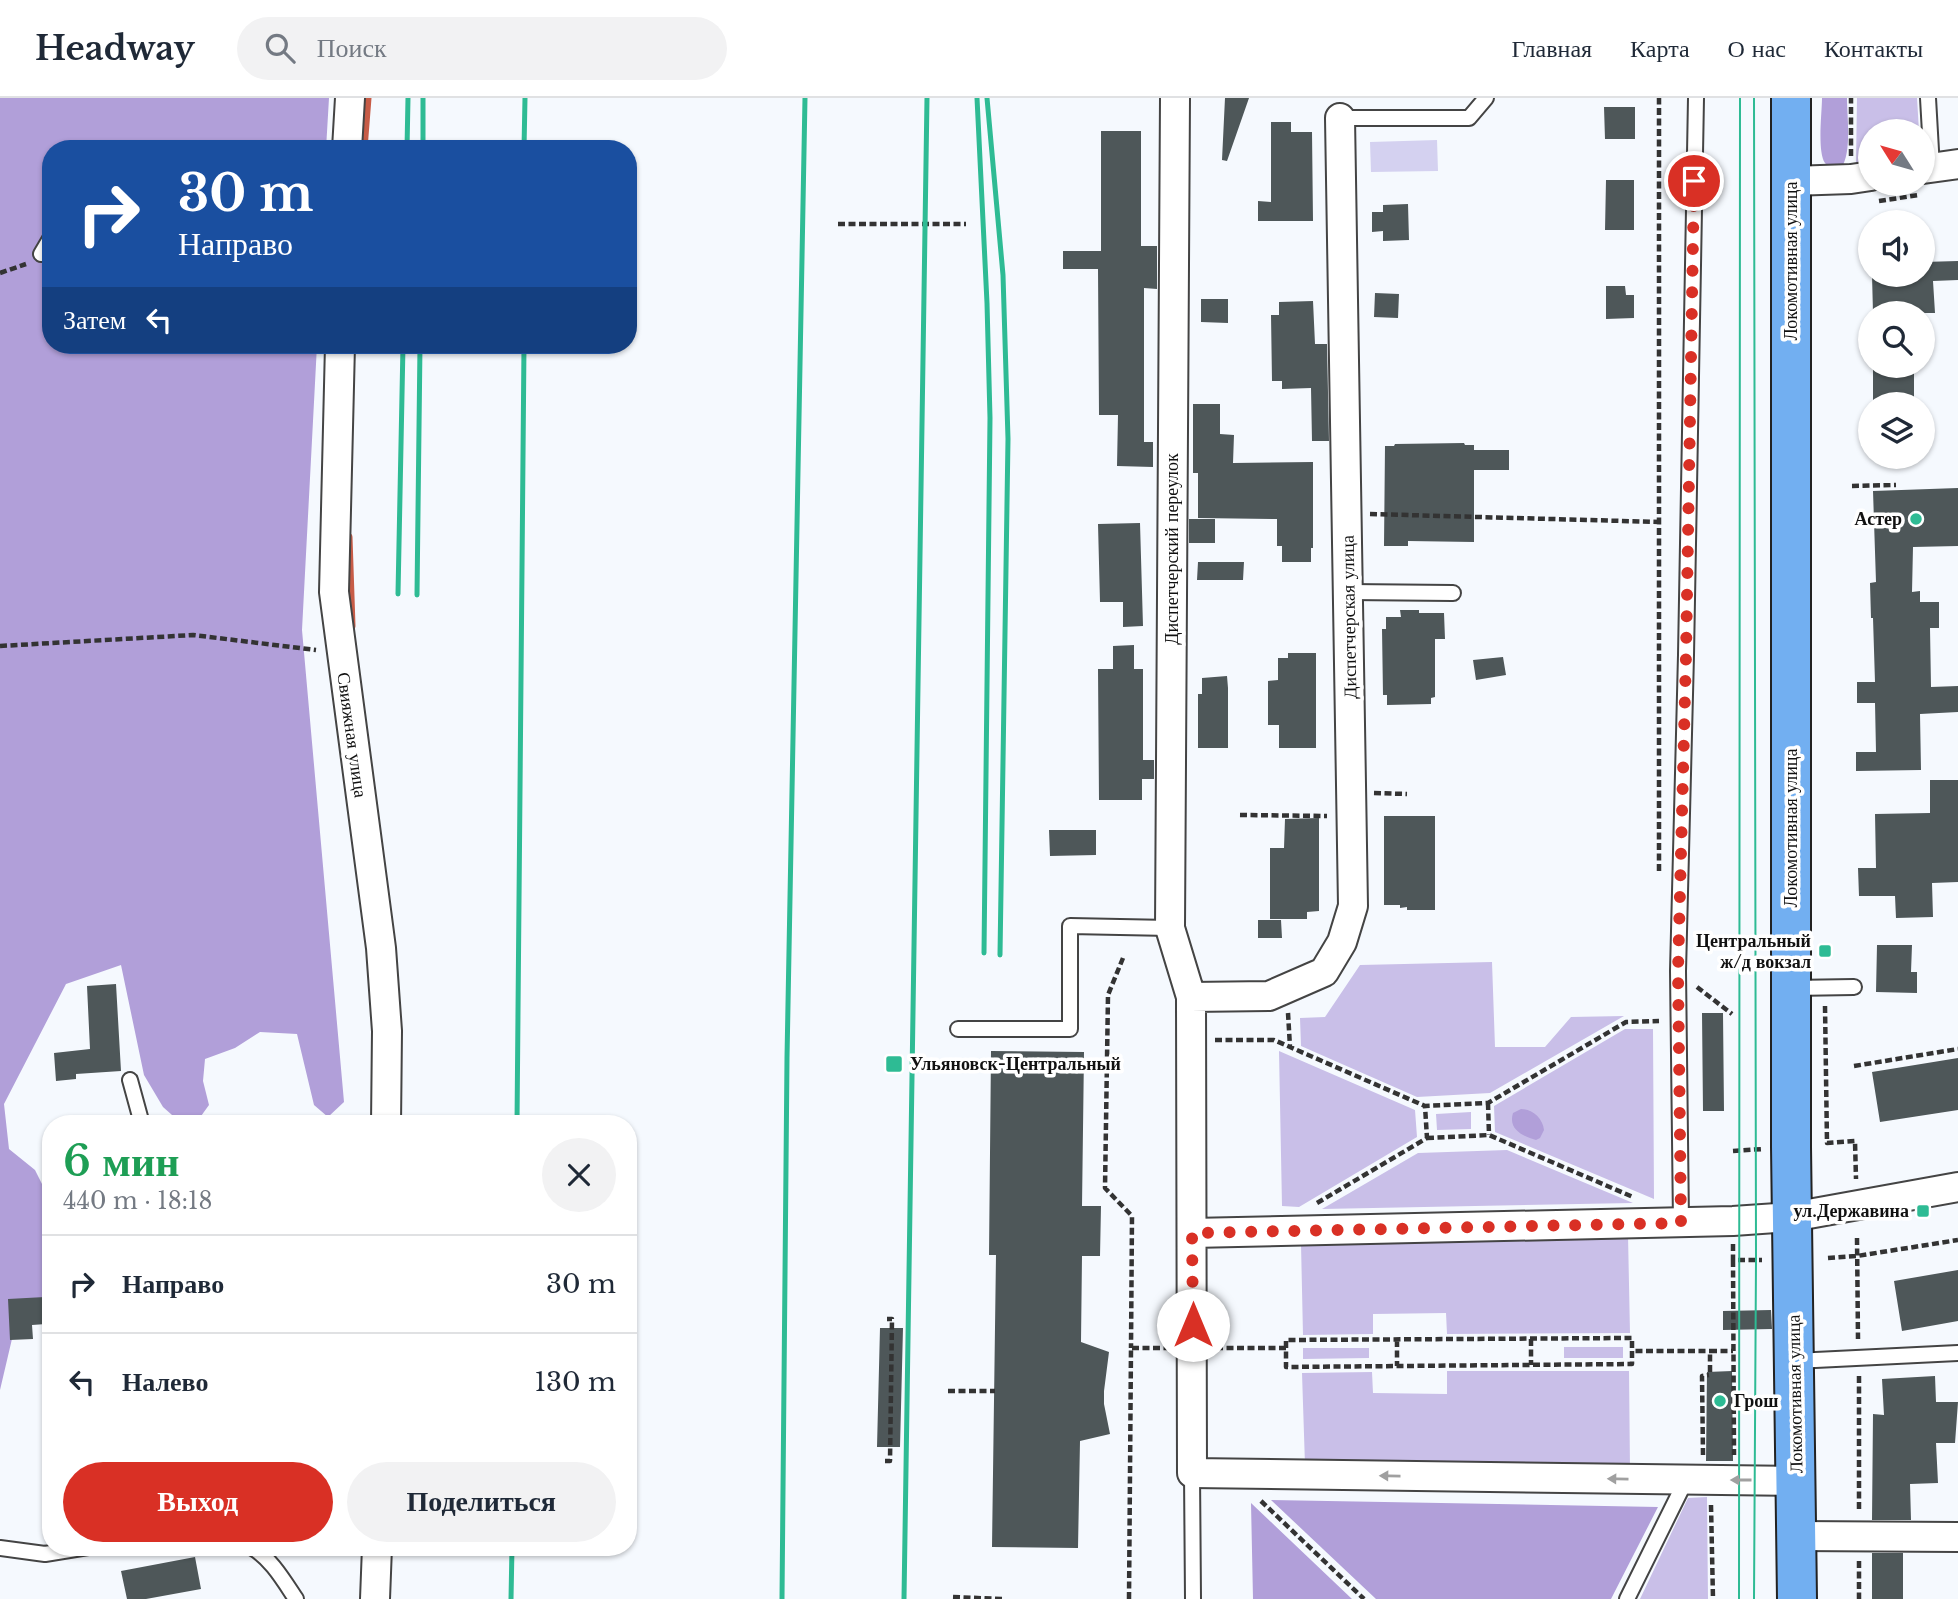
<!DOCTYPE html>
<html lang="ru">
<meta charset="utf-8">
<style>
:root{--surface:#fff;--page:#f2f2f3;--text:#1f2937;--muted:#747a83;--line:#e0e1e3;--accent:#d93025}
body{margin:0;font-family:"Libre Baskerville",serif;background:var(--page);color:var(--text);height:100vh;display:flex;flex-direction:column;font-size:26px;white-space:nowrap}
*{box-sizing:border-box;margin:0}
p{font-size:23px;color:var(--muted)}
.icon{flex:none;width:38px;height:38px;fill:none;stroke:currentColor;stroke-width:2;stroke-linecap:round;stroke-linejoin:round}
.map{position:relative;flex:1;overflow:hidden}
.side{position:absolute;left:42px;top:1017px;width:595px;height:441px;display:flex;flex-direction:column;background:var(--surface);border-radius:28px;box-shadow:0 2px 5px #0004}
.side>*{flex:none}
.banner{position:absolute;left:42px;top:42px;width:595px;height:214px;border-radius:28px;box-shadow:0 2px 5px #0004;background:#1a4fa0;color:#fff;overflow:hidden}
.needle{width:46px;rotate:307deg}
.controls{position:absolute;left:1858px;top:21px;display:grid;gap:14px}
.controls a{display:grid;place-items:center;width:77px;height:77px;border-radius:50%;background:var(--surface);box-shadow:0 2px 5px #0004;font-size:35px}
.pin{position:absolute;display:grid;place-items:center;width:60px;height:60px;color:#fff;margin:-30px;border:4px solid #fff;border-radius:50%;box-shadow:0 2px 7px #0007}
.me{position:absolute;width:77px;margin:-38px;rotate:0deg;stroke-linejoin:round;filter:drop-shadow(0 0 5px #0008)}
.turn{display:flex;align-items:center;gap:24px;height:147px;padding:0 21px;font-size:32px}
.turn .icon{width:91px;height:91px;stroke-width:2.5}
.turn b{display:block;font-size:49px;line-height:60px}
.then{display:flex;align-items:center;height:66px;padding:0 21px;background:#0003;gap:14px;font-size:26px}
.round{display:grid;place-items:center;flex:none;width:74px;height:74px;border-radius:37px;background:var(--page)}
.headline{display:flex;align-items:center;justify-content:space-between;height:119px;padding:0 21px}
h1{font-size:42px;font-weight:600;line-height:52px;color:#1e9e55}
.cta{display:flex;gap:14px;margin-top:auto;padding:14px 21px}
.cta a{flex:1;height:80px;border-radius:42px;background:var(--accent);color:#fff;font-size:28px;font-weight:600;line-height:80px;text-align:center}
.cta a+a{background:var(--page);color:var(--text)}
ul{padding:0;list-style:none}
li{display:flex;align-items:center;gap:21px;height:98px;padding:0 21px;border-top:2px solid var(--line)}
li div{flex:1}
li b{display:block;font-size:26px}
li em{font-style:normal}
header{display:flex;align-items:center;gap:42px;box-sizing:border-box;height:98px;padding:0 35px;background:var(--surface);border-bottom:2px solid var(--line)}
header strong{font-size:33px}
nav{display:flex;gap:38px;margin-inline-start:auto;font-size:24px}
.search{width:490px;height:63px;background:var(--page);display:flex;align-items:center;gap:18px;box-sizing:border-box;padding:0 24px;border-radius:38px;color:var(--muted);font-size:26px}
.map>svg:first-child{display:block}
.green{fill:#c9bfe8}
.forest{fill:#b19fd9}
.pitch{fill:#d4d1f0}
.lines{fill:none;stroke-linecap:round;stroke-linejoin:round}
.stream{stroke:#c75c47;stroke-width:7}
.building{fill:#4e5759}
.lane-casing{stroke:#444;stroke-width:18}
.street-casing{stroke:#444;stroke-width:32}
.primary-casing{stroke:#222;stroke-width:42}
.path{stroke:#333;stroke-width:4.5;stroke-dasharray:7 3.5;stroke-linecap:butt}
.lane{stroke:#fff;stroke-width:14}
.street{stroke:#fff;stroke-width:28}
.primary{stroke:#72aff1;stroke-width:38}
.tram{stroke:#2ebb94;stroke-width:2}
.rail{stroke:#2ebb94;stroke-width:5}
.oneway{fill:#a0a0a0}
.route{stroke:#d93025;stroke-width:12;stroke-dasharray:0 21.6}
.poi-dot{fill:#2ebb94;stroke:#fff;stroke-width:2.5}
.labels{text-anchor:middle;stroke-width:7;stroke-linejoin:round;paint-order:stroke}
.street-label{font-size:18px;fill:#111;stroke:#fff}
.poi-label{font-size:18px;font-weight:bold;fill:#111;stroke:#fff;text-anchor:end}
</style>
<header>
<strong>Headway</strong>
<div class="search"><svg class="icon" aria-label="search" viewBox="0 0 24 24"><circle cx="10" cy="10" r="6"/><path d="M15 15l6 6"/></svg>Поиск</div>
<nav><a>Главная</a><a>Карта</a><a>О нас</a><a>Контакты</a></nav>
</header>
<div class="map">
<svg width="1958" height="1501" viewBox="0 0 1958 1501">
<rect width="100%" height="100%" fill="#f5f9fe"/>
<path class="green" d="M 1857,0 L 1917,0 L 1919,33 L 1871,33 L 1871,63 L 1856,65 Z
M 1492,864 L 1495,949 L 1545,949 L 1571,919 L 1624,918 L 1490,995 L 1417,999 L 1301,948 L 1300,920 L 1325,919 L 1360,867 Z
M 1625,931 L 1653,931 L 1654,1101 L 1495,1034 L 1494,1008 Z
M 1279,953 L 1415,1012 L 1417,1039 L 1299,1109 L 1282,1108 Z
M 1471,1014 L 1471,1031 L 1437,1032 L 1436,1016 Z
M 1507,1052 L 1633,1105 L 1322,1111 L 1418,1055 Z
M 1628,1137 L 1630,1235 L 1447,1236 L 1446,1215 L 1373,1216 L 1373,1236 L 1303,1237 L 1301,1146 Z
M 1564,1249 L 1623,1249 L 1623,1260 L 1564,1260 Z
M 1303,1250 L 1369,1250 L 1369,1260 L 1303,1261 Z
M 1447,1273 L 1629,1273 L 1630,1372 L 1305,1367 L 1302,1275 L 1372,1274 L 1373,1295 L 1447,1296 Z
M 1707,1399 L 1708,1501 L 1640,1501 L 1688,1400 Z"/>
<path class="forest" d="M 0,0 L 329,0 L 326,51 L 51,51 L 51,247 L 317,247 L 302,532 L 344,1004 L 328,1019 L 314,1007 L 297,936 L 260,934 L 235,950 L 205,961 L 203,983 L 209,1007 L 196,1025 L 181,1025 L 163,1009 L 144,977 L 121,867 L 66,886 L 4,1006 L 9,1051 L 35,1072 L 51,1104 L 51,1211 L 19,1211 L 0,1292 Z
M 1822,0 L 1847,0 C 1847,18 1852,56 1841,70 C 1835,70 1829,70 1825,65 C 1817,53 1822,15 1822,0 Z
M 1521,1011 C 1532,1011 1543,1020 1544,1032 L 1540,1040 L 1536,1042 C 1522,1038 1508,1031 1513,1015 Z
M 1271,1402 L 1658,1409 L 1611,1501 L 1376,1501 Z
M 1251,1405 L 1352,1501 L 1253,1501 Z"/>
<path class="pitch" d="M 1437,42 L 1438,73 L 1371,74 L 1370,44 Z"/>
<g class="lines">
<path class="stream" d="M 364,51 L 368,0
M 349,439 L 352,528"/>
</g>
<path class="building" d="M 1225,0 L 1249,0 L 1227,63 L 1222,62 Z
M 1604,9 L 1635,9 L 1635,41 L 1605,41 Z
M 1271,24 L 1291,24 L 1291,34 L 1312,34 L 1313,123 L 1258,123 L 1258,103 L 1271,104 Z
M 1101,33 L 1141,33 L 1141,148 L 1157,148 L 1157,191 L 1144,190 L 1144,344 L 1153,344 L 1153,369 L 1117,368 L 1118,317 L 1099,317 L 1098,171 L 1063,171 L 1063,153 L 1101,153 Z
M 1606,82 L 1634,82 L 1634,132 L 1605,132 Z
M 1408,106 L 1409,142 L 1383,143 L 1383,133 L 1372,134 L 1372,114 L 1383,114 L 1383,107 Z
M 1958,163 L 1958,182 L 1933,183 L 1935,215 L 1873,215 L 1872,177 L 1923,177 L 1923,164 Z
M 1606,188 L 1625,188 L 1626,197 L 1634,197 L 1634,220 L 1606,221 Z
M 1375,195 L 1399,196 L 1398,220 L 1374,219 Z
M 1201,201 L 1228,201 L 1228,225 L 1201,224 Z
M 1313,203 L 1315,246 L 1327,246 L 1329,343 L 1312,343 L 1311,290 L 1282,291 L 1282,283 L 1272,283 L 1271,217 L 1279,217 L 1279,204 Z
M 1873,268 L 1914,268 L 1914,306 L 1873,306 Z
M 1193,306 L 1220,306 L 1220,336 L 1234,337 L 1233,365 L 1313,364 L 1313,450 L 1311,450 L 1311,464 L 1282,464 L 1282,448 L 1277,448 L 1277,421 L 1198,420 L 1198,375 L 1193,375 Z
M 1464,345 L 1465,347 L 1474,347 L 1474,352 L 1509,352 L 1509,372 L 1474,372 L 1474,444 L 1408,443 L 1408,448 L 1384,448 L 1385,348 L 1394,348 L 1395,346 Z
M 1958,390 L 1958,448 L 1913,449 L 1912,494 L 1920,493 L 1920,504 L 1939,504 L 1939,530 L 1930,530 L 1931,589 L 1958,588 L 1958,614 L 1920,616 L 1921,672 L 1856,673 L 1856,654 L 1876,654 L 1875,605 L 1857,605 L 1857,584 L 1875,584 L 1873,520 L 1871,520 L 1870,485 L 1876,484 L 1873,393 Z
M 1189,421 L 1215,421 L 1215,445 L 1189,445 Z
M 1140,425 L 1143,528 L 1123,529 L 1123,504 L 1100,504 L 1098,426 Z
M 1198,464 L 1244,464 L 1243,482 L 1197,482 Z
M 1400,512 L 1419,512 L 1419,515 L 1444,515 L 1445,541 L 1435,541 L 1435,599 L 1431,600 L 1431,606 L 1387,607 L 1387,597 L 1383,597 L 1382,531 L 1386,531 L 1386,519 L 1401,519 Z
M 1134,547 L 1134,571 L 1143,571 L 1143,662 L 1154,662 L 1154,681 L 1142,681 L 1142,702 L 1099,702 L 1098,571 L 1113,571 L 1113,548 Z
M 1288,555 L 1316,555 L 1316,650 L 1279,650 L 1279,627 L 1268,627 L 1268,583 L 1278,582 L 1278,560 L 1288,560 Z
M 1503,559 L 1506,577 L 1476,582 L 1473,562 Z
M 1227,578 L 1228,590 L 1228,650 L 1198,650 L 1198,596 L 1202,596 L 1202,580 Z
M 1930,682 L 1958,682 L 1958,784 L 1932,785 L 1933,819 L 1896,820 L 1895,798 L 1859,798 L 1858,770 L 1876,770 L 1875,716 L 1930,715 Z
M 1384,718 L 1435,718 L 1435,812 L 1407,812 L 1407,809 L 1400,810 L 1400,807 L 1384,807 Z
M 1319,720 L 1319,813 L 1307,814 L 1307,821 L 1270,821 L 1270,750 L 1284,750 L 1285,721 Z
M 1049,732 L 1096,732 L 1096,757 L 1050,758 Z
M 1258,822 L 1281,822 L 1282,840 L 1258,840 Z
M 1877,847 L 1912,847 L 1911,874 L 1917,874 L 1917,895 L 1876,894 Z
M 116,886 L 121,973 L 76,976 L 76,981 L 56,983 L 54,955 L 90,951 L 87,888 Z
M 1702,915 L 1723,915 L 1724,1013 L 1703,1013 Z
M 991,953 L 1084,954 L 1082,1108 L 1101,1108 L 1100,1158 L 1082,1158 L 1081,1244 L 1109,1254 L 1104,1293 L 1104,1306 L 1110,1336 L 1080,1343 L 1078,1450 L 992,1449 L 996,1157 L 989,1157 Z
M 1958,960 L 1958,1012 L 1880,1024 L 1872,974 Z
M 1958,1172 L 1958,1223 L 1902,1233 L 1894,1183 Z
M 45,1199 L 46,1226 L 32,1227 L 33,1241 L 10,1242 L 8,1201 Z
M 1771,1212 L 1772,1231 L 1723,1232 L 1723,1213 Z
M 880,1230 L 903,1230 L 900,1349 L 877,1349 Z
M 1732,1273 L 1733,1363 L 1706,1363 L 1707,1274 Z
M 1935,1278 L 1936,1304 L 1958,1304 L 1955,1345 L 1936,1345 L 1938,1385 L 1910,1386 L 1911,1422 L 1872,1422 L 1873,1316 L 1884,1317 L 1882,1281 Z
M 1872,1455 L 1903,1455 L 1903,1501 L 1872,1501 Z
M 195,1459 L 201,1491 L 146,1501 L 127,1501 L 121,1473 Z"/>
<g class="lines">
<defs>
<path id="lane" d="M 1928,0 L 1932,70
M 1340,20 L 1469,20 L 1486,0
M 41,156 L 51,139
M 1349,494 L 1453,495
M 1792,890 L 1854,889
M 958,931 L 1070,931 L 1070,828 L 1170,830
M 130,982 L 142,1026
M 1681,1124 L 1678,873 L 1686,557 L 1696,0
M 1795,1263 L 1958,1255
M 1192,1375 L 1193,1501
M 251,1449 C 270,1459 284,1483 296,1501
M 0,1450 L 45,1456 L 88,1449
M 1627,1501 L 1686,1382"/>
<path id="street" d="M 1175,0 L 1170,830 L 1191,899 L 1192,1375 L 1796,1383
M 347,51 L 350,0
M 1923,71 L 1958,66
M 1791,83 L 1851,81 L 1871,78
M 340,247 L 334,494 L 381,850 L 387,933 L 386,1026
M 1191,899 L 1269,898 L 1324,874 L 1342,844 L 1353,808 L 1340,20
M 1192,1135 L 1733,1123 L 1792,1119 L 1958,1089
M 1797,1438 L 1958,1439
M 375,1501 L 377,1449"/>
<path id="primary" d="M 1791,0 L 1791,1049 L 1797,1501"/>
</defs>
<use href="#lane" class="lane-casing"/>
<use href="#street" class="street-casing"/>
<use href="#primary" class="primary-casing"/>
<path class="path" d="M 1851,58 L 1851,0
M 1879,103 L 1919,97
M 838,126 L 966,126
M 0,175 L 26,166
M 1852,388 L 1896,387
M 1370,416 L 1660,424
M 0,548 L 193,537 L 316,552
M 1374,695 L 1407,696
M 1240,717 L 1327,718
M 1659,773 L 1659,0
M 1123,860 L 1108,897 L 1105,1090 L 1132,1118 L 1131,1250
M 1697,889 L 1732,916
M 1825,908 L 1827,1045 L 1855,1043 L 1856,1081
M 1288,915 L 1290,949
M 1215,942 L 1274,942 L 1425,1008
M 1854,968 L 1958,951
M 1488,1005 L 1489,1037
M 1427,1040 L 1489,1037 L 1633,1099
M 1733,1053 L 1763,1051
M 1317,1105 L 1427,1040 L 1425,1008 L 1488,1005 L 1626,924 L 1659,923
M 1857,1140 L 1858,1241
M 1733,1146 L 1733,1162 L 1762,1162
M 1828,1160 L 1857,1158 L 1958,1142
M 1733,1162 L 1734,1357
M 1531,1241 L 1531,1267
M 1397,1242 L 1397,1268
M 1216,1250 L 1286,1250 L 1286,1269 L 1632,1266 L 1632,1253 L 1710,1253
M 1286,1250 L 1286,1242 L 1632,1240 L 1632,1253
M 1710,1274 L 1710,1253 L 1733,1253
M 1859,1278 L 1859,1413
M 948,1293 L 995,1293
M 1703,1357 L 1702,1278 L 1709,1277
M 885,1363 L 890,1363 L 892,1221 L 887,1221
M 1261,1403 L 1364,1501
M 1711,1407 L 1713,1501
M 1859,1463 L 1859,1501
M 953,1499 L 1002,1501
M 1129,1501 L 1131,1250 L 1169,1250"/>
<use href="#lane" class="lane"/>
<use href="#street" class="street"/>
<use href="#primary" class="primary"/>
<path class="tram" d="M 1739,1501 L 1740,0
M 1754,1501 L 1756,1162 L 1754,0"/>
<path class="rail" d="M 977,0 L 987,205 L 990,320 L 984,855
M 987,0 L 1003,177 L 1008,341 L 1000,857
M 407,51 L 408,0
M 423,51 L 423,0
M 524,51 L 525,0
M 398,496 L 403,247
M 417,497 L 420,247
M 517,1026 L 524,247
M 511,1501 L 512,1449
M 782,1501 L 787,960 L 805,0
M 904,1501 L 927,0"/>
</g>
<defs><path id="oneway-solid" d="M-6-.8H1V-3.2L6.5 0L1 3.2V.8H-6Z" transform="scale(1.75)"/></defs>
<g class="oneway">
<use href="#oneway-solid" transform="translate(1390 1378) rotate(-179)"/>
<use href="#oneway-solid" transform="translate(1618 1381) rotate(-179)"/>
<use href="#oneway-solid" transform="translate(1741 1382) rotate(-180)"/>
</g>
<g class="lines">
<path class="route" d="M 1193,1227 L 1192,1135 L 1681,1125 L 1678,873 L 1686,557 L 1694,83"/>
</g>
<g class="poi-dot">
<circle cx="1916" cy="421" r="7"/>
<rect x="1818" y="846" width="14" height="14" rx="3.5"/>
<rect x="885" y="957" width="18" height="18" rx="3.5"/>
<rect x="1916" y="1106" width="14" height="14" rx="3.5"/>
<circle cx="1720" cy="1303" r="7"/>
</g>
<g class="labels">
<g class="street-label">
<text transform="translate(1791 163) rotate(-90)" y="6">Локомотивная улица</text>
<text transform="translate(1172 451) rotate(-90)" y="6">Диспетчерский переулок</text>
<text transform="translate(1349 519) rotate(-91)" y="6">Диспетчерская улица</text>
<text transform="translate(352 637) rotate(82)" y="6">Свияжная улица</text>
<text transform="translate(1791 730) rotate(-90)" y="6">Локомотивная улица</text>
<text transform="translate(1795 1296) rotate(-91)" y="6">Локомотивная улица</text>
</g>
<g class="poi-label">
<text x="1902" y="427">Астер</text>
<text x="1811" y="849">Центральный<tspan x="1811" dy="21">ж/д вокзал</tspan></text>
<text x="910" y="972" text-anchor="start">Ульяновск-Центральный</text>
<text x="1909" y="1119">ул.Державина</text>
<text x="1734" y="1309" text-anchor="start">Грош</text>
</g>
</g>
</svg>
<div class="controls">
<a><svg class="needle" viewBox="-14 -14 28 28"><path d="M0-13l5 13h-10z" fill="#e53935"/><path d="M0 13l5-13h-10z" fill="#747a83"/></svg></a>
<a><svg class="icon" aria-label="sound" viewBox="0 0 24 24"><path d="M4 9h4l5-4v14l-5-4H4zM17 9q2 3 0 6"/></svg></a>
<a><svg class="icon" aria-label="search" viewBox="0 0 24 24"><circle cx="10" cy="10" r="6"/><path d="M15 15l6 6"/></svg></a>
<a><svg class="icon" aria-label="layers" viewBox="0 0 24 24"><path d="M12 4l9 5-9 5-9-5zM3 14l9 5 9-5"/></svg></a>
</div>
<div class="pin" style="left:1694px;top:83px;background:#d93025"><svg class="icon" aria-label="arrive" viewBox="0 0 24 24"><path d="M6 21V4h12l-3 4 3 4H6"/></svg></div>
<svg class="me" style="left:1193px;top:1227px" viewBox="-20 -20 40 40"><circle r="19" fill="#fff"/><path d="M0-13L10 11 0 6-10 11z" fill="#d93025"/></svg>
<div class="banner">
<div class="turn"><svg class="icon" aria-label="right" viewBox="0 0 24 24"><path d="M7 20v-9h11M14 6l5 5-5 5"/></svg><div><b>30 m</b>Направо</div></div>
<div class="then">Затем<svg class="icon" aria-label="left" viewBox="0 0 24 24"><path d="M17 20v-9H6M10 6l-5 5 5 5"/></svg></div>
</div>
<section class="side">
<div class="headline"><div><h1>6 мин</h1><p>440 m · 18:18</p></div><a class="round"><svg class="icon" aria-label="close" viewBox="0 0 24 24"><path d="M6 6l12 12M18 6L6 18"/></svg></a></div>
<ul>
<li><svg class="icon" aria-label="right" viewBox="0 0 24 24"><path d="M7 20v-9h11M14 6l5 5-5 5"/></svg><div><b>Направо</b></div><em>30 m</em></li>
<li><svg class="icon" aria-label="left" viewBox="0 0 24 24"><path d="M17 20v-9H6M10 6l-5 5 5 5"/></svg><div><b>Налево</b></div><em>130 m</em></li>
</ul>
<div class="cta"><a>Выход</a><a>Поделиться</a></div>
</section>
</div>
